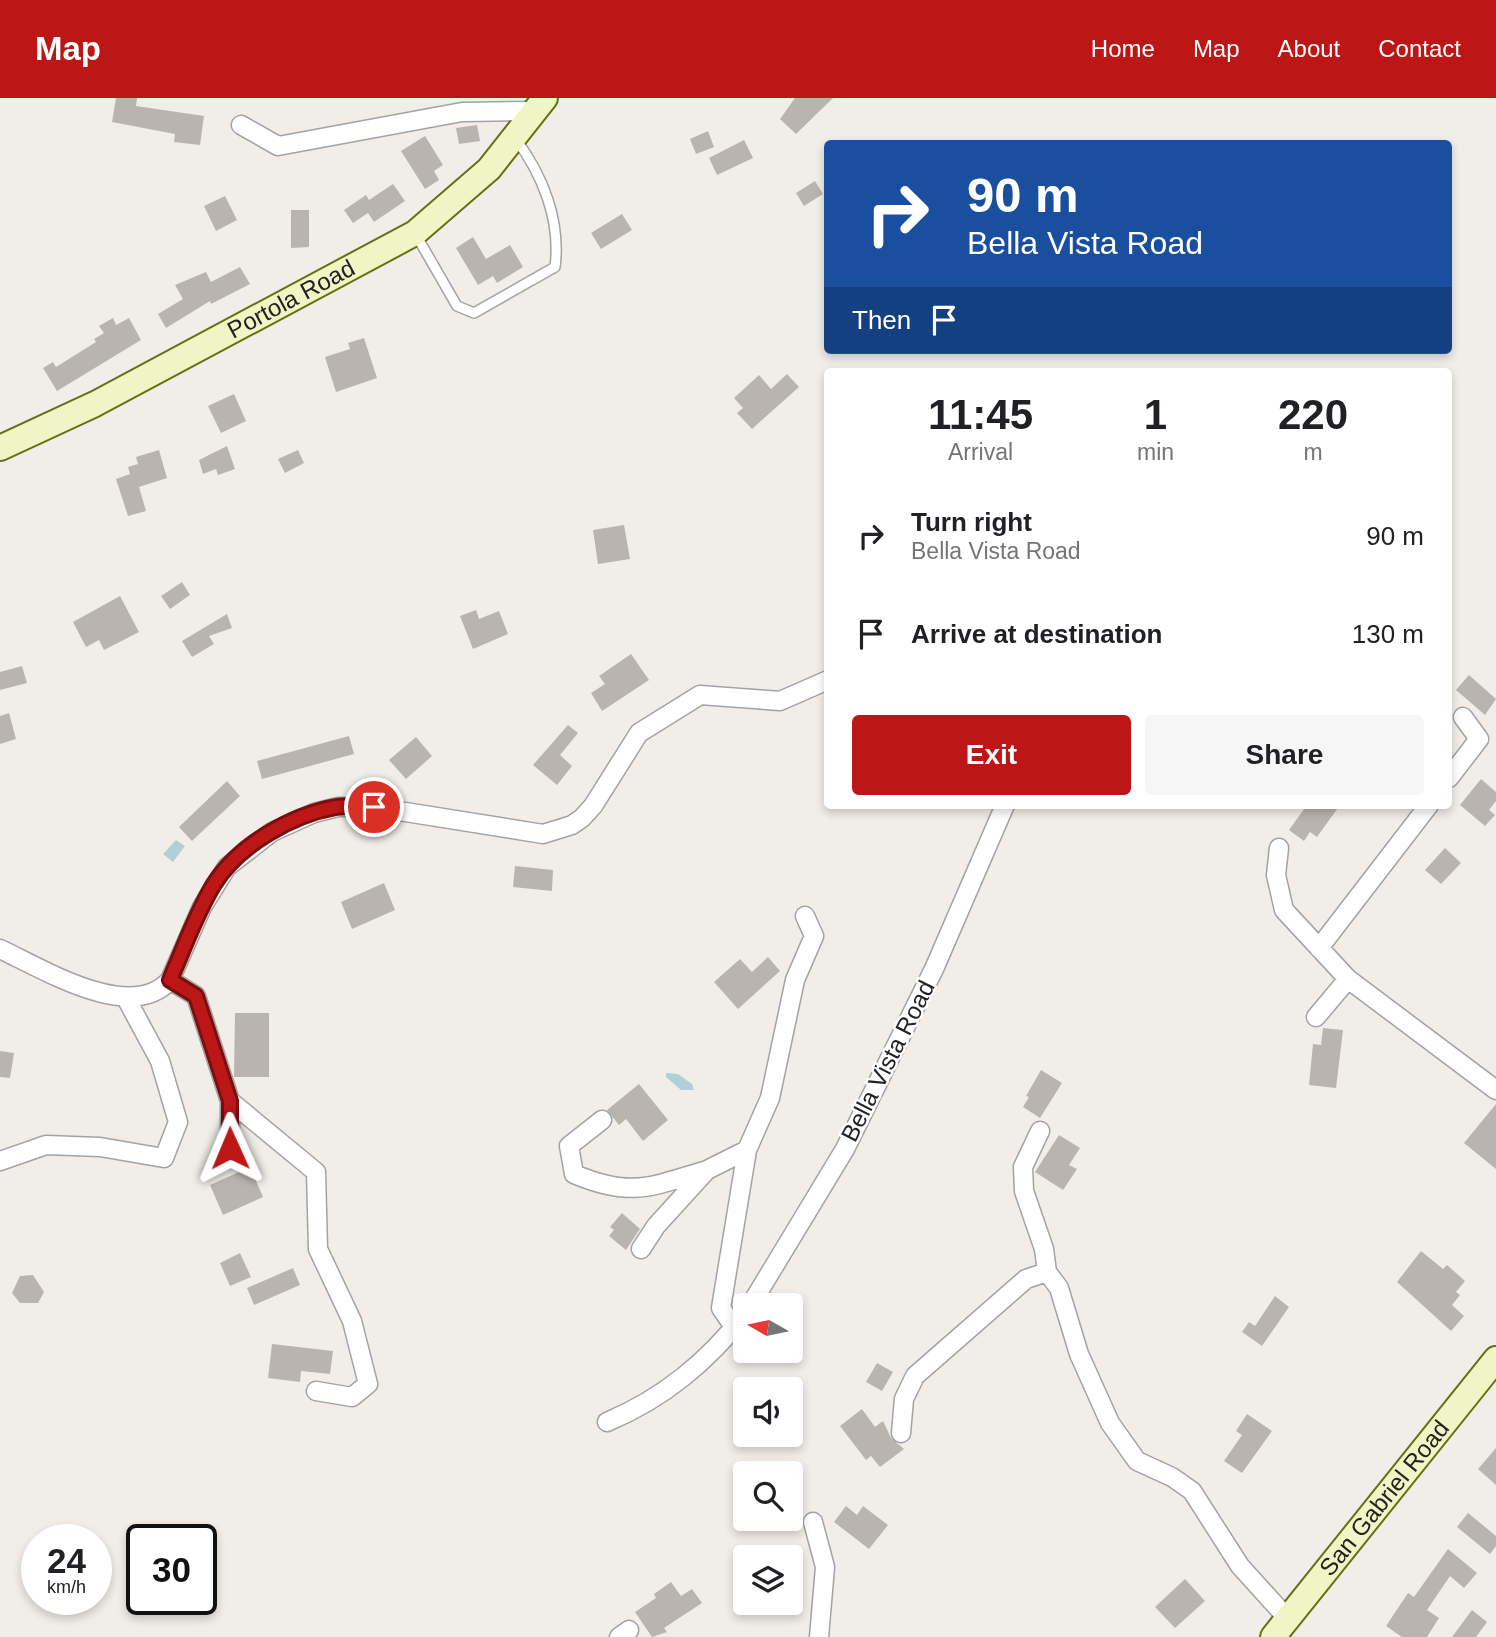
<!DOCTYPE html>
<style>
:root{--surface:#fff;--page:#f6f6f6;--text:#202124;--muted:#757577;--accent:#bd1616}
body{margin:0;font-family:Helvetica,sans-serif;background:var(--page);color:var(--text);height:100vh;display:flex;flex-direction:column;font-size:26px;white-space:nowrap}
*{box-sizing:border-box;margin:0}
p{font-size:23px;color:var(--muted)}
.icon{flex:none;width:38px;height:38px;fill:none;stroke:currentColor;stroke-width:2;stroke-linecap:round;stroke-linejoin:round}
.map{position:relative;flex:1;overflow:hidden}
.panel{position:absolute;left:824px;top:270px;width:628px;height:441px;display:flex;flex-direction:column;background:var(--surface);border-radius:7px;box-shadow:0 4px 10px #0003}
.panel>*{flex:none}
.hud{position:absolute;left:824px;top:42px;width:628px;height:214px;border-radius:7px;box-shadow:0 4px 10px #0003;background:#1a4fa0;color:#fff;overflow:hidden}
.needle{width:46px;rotate:279deg}
.fabs{position:absolute;left:733px;top:1195px;display:grid;gap:14px}
.fabs a{display:grid;place-items:center;width:70px;height:70px;border-radius:7px;background:var(--surface);box-shadow:0 4px 10px #0003;font-size:35px}
.speed{position:absolute;left:21px;top:1426px;display:flex;gap:14px;font-size:35px;font-weight:700;text-align:center}
.speed>*{display:grid;place-content:center;width:91px;height:91px;border-radius:50%;background:var(--surface);box-shadow:0 4px 10px #0003;line-height:1}
.speed small{font-size:18px;font-weight:400}
.speed .limit{border:4px solid #111;border-radius:10px;background:#fff;color:#111}
.pin{position:absolute;display:grid;place-items:center;width:60px;height:60px;color:#fff;margin:-30px;border:4px solid #fff;border-radius:50%;box-shadow:0 2px 7px #0007}
.me{position:absolute;width:77px;margin:-38px;rotate:359deg;stroke-linejoin:round;filter:drop-shadow(0 0 5px #0008)}
.turn{display:flex;align-items:center;gap:24px;height:147px;padding:0 28px;font-size:32px}
.turn .icon{width:91px;height:91px;stroke-width:2.5}
.turn b{display:block;font-size:49px;line-height:60px}
.then{display:flex;align-items:center;height:66px;padding:0 28px;background:#0003;gap:14px;font-size:26px}
.eta{display:flex;justify-content:space-evenly;align-items:center;height:119px;text-align:center}
.eta b{font-size:42px;font-weight:700;line-height:49px}
.action{display:flex;gap:14px;margin-top:auto;padding:14px 28px}
.action a{flex:1;height:80px;border-radius:7px;background:var(--accent);color:#fff;font-size:28px;font-weight:700;line-height:80px;text-align:center}
.action a+a{background:var(--page);color:var(--text)}
ul{padding:0;list-style:none}
li{display:flex;align-items:center;gap:21px;height:98px;padding:0 28px}
li div{flex:1}
li b{display:block;font-size:26px}
li em{font-style:normal}
header{display:flex;align-items:center;gap:42px;box-sizing:border-box;height:98px;padding:0 35px;background:var(--accent);color:#fff}
header strong{font-size:33px}
nav{display:flex;gap:38px;margin-inline-start:auto;font-size:24px}
.map>svg:first-child{display:block}
.water{fill:#afd0d9}
.building{fill:#bab4af}
.lines{fill:none;stroke-linecap:round;stroke-linejoin:round}
.lane-casing{stroke:#a3a3a3;stroke-width:12}
.street-casing{stroke:#a3a3a3;stroke-width:21}
.secondary-casing{stroke:#667011;stroke-width:28}
.lane{stroke:#fff;stroke-width:9}
.street{stroke:#fff;stroke-width:18}
.secondary{stroke:#f1f4c5;stroke-width:24}
.route-casing{stroke:#7b0e0e;stroke-width:18}
.route{stroke:#bd1616;stroke-width:12}
.labels{text-anchor:middle;stroke-width:5;stroke-linejoin:round;paint-order:stroke}
.street-label{font-size:24px;fill:#222;stroke:#fff}
</style>
<header>
<strong>Map</strong>
<nav><a>Home</a><a>Map</a><a>About</a><a>Contact</a></nav>
</header>
<div class="map">
<svg width="1496" height="1539" viewBox="0 0 1496 1539">
<rect width="100%" height="100%" fill="#f1eee9"/>
<path class="water" d="M 176,742 L 185,748 L 173,764 L 163,756 Z
M 666,975 L 678,976 L 692,986 L 694,992 L 681,992 L 666,979 Z"/>
<path class="building" d="M 116,0 L 137,0 L 136,8 L 204,18 L 200,47 L 174,44 L 175,36 L 112,24 Z
M 795,0 L 833,0 L 796,36 L 780,21 Z
M 477,27 L 480,43 L 459,46 L 456,30 Z
M 708,33 L 714,49 L 696,56 L 690,41 Z
M 425,38 L 443,67 L 434,73 L 439,82 L 425,91 L 401,53 Z
M 744,42 L 753,60 L 717,77 L 709,60 Z
M 815,83 L 823,96 L 804,108 L 796,95 Z
M 393,86 L 405,103 L 374,124 L 368,115 L 353,125 L 344,112 L 366,97 L 369,102 Z
M 225,98 L 237,122 L 216,133 L 204,108 Z
M 291,112 L 309,112 L 309,149 L 291,150 Z
M 622,116 L 632,132 L 601,151 L 591,135 Z
M 473,139 L 486,161 L 510,147 L 523,169 L 497,185 L 493,178 L 478,187 L 456,150 Z
M 240,169 L 250,186 L 211,206 L 210,203 L 166,230 L 158,216 L 183,201 L 175,187 L 206,174 L 211,184 Z
M 113,220 L 116,227 L 129,220 L 141,242 L 57,293 L 43,270 L 53,264 L 56,269 L 96,244 L 94,241 L 104,235 L 99,228 Z
M 364,240 L 377,280 L 336,294 L 325,259 L 350,251 L 348,245 Z
M 787,276 L 799,289 L 752,331 L 737,315 L 743,310 L 734,300 L 759,277 L 771,291 Z
M 234,296 L 246,323 L 221,335 L 208,308 Z
M 227,348 L 235,371 L 218,377 L 216,371 L 203,376 L 199,362 Z
M 159,352 L 167,380 L 139,389 L 146,413 L 128,418 L 116,381 L 130,376 L 128,369 L 138,366 L 136,359 Z
M 298,352 L 304,365 L 285,375 L 278,361 Z
M 624,427 L 630,461 L 598,466 L 593,432 Z
M 182,484 L 190,497 L 170,511 L 161,498 Z
M 120,498 L 139,534 L 104,552 L 99,542 L 86,549 L 73,524 Z
M 476,512 L 479,521 L 499,513 L 508,536 L 473,551 L 460,518 Z
M 227,516 L 232,530 L 209,538 L 214,546 L 192,559 L 182,543 Z
M 631,556 L 649,582 L 602,613 L 591,595 L 605,586 L 599,578 Z
M 22,568 L 27,585 L 0,592 L 0,574 Z
M 1469,577 L 1496,601 L 1485,617 L 1456,592 Z
M 9,615 L 16,641 L 0,646 L 0,618 Z
M 568,627 L 578,635 L 560,657 L 572,668 L 557,687 L 533,667 Z
M 349,638 L 354,656 L 262,681 L 257,663 Z
M 416,639 L 432,658 L 406,681 L 389,662 Z
M 1481,681 L 1496,694 L 1496,703 L 1489,712 L 1495,717 L 1485,728 L 1460,707 Z
M 227,683 L 240,698 L 192,743 L 179,729 Z
M 1307,707 L 1340,707 L 1317,739 L 1310,734 L 1304,743 L 1289,732 Z
M 1445,750 L 1461,765 L 1441,786 L 1425,772 Z
M 515,768 L 553,772 L 552,793 L 513,789 Z
M 384,785 L 395,812 L 352,831 L 341,804 Z
M 768,859 L 780,873 L 738,911 L 714,884 L 740,861 L 752,874 Z
M 235,915 L 269,915 L 269,979 L 234,979 Z
M 1323,930 L 1343,932 L 1336,990 L 1309,987 L 1313,946 L 1321,947 Z
M 0,953 L 14,955 L 10,980 L 0,979 Z
M 1041,972 L 1062,985 L 1040,1020 L 1023,1009 L 1029,999 L 1026,998 Z
M 639,986 L 668,1022 L 643,1043 L 626,1021 L 619,1027 L 607,1012 Z
M 1496,1006 L 1496,1071 L 1464,1045 Z
M 1059,1037 L 1080,1050 L 1069,1067 L 1077,1071 L 1063,1092 L 1035,1074 Z
M 250,1069 L 263,1099 L 223,1117 L 210,1087 Z
M 622,1115 L 640,1131 L 626,1152 L 609,1138 L 614,1132 L 610,1129 Z
M 1421,1153 L 1443,1171 L 1447,1167 L 1465,1183 L 1456,1194 L 1460,1197 L 1452,1207 L 1464,1218 L 1451,1233 L 1397,1184 Z
M 240,1155 L 251,1179 L 230,1188 L 220,1165 Z
M 293,1170 L 300,1187 L 254,1207 L 247,1190 Z
M 33,1177 L 44,1194 L 38,1205 L 20,1205 L 12,1195 L 20,1178 Z
M 1275,1198 L 1289,1209 L 1262,1248 L 1242,1234 L 1249,1224 L 1255,1228 Z
M 272,1246 L 333,1253 L 330,1276 L 301,1273 L 300,1284 L 268,1280 Z
M 877,1265 L 893,1274 L 882,1293 L 866,1284 Z
M 862,1311 L 875,1329 L 883,1323 L 891,1340 L 904,1351 L 880,1369 L 871,1358 L 866,1362 L 840,1328 Z
M 1247,1316 L 1272,1333 L 1242,1375 L 1224,1363 L 1242,1337 L 1236,1333 Z
M 1496,1350 L 1496,1387 L 1478,1371 Z
M 846,1408 L 857,1417 L 863,1408 L 888,1427 L 869,1451 L 834,1424 Z
M 1468,1415 L 1496,1438 L 1496,1448 L 1490,1456 L 1457,1429 Z
M 1448,1451 L 1477,1475 L 1464,1490 L 1450,1478 L 1427,1512 L 1439,1520 L 1427,1539 L 1402,1539 L 1386,1528 L 1408,1495 L 1414,1499 Z
M 1185,1481 L 1205,1503 L 1175,1530 L 1155,1509 Z
M 671,1484 L 681,1498 L 692,1491 L 702,1505 L 664,1530 L 667,1534 L 652,1539 L 635,1514 L 656,1500 L 654,1496 Z
M 1472,1512 L 1487,1524 L 1476,1539 L 1452,1539 Z"/>
<g class="lines">
<defs>
<path id="lane" d="M 416,137 L 457,208 L 474,215 L 555,169 C 561,123 543,77 515,40"/>
<path id="street" d="M 241,27 L 278,48 L 462,14 L 535,13
M 1449,680 L 1479,641 L 1463,619
M 1279,750 L 1276,777 L 1284,812 L 1348,881 L 1496,992
M 1319,850 L 1429,707
M 0,851 C 43,871 131,926 170,882 L 202,809 L 227,769 L 272,734 L 314,715 L 338,709 L 374,709 L 543,736 L 572,727 L 582,720 L 593,708 L 639,635 L 700,597 L 780,603 L 828,582
M 170,882 L 196,898 L 230,1003 L 230,1050
M 1316,919 L 1348,881
M 230,1003 L 316,1074 L 318,1151 L 352,1223 L 368,1286 L 352,1299 L 316,1293
M 602,1022 L 569,1048 L 574,1076 C 631,1100 650,1089 707,1072
M 1040,1033 L 1023,1069 L 1024,1093 L 1044,1151 L 1047,1174 L 1059,1190 L 1079,1256 L 1110,1325 L 1137,1363 L 1172,1379 L 1192,1393 L 1240,1468 L 1288,1521
M 0,1063 L 46,1047 L 100,1049 L 164,1060 L 178,1024 L 160,963 L 126,900
M 641,1151 L 656,1128 L 707,1072 L 747,1052
M 750,1208 L 845,1051 L 934,871 L 1005,707
M 734,1229 L 721,1210 L 747,1052 L 770,1000 L 795,882 L 814,838 L 805,818
M 607,1324 C 664,1300 707,1264 746,1215
M 901,1335 L 904,1301 L 915,1278 L 1026,1181 L 1047,1174
M 813,1424 L 825,1469 L 819,1539
M 619,1539 L 629,1532"/>
<g id="secondary">
<path id="s1" d="M 0,350 L 95,306 L 415,135 L 489,71 L 545,0"/>
<path id="s2" d="M 1273,1539 L 1496,1261"/>
</g>
</defs>
<use href="#lane" class="lane-casing"/>
<use href="#street" class="street-casing"/>
<use href="#secondary" class="secondary-casing"/>
<use href="#lane" class="lane"/>
<use href="#street" class="street"/>
<use href="#secondary" class="secondary"/>
</g>
<g class="lines">
<defs>
<path id="route" d="M 230,1050 L 230,1003 L 196,898 L 170,882 L 175,870 C 187,842 198,812 214,786 C 239,747 291,717 336,709 C 348,707 362,709 374,709"/>
</defs>
<use href="#route" class="route-casing"/>
<use href="#route" class="route"/>
</g>
<g class="labels">
<g class="street-label">
<text dy="8" stroke="none"><textPath href="#s1" startOffset="327">Portola Road</textPath></text>
<text transform="translate(888 963) rotate(-63)" y="8">Bella Vista Road</text>
<text dy="8" stroke="none"><textPath href="#s2" startOffset="178">San Gabriel Road</textPath></text>
</g>
</g>
</svg>
<div class="fabs">
<a><svg class="needle" viewBox="-14 -14 28 28"><path d="M0-13l5 13h-10z" fill="#e53935"/><path d="M0 13l5-13h-10z" fill="#757577"/></svg></a>
<a><svg class="icon" aria-label="sound" viewBox="0 0 24 24"><path d="M4 9h4l5-4v14l-5-4H4zM17 9q2 3 0 6"/></svg></a>
<a><svg class="icon" aria-label="search" viewBox="0 0 24 24"><circle cx="10" cy="10" r="6"/><path d="M15 15l6 6"/></svg></a>
<a><svg class="icon" aria-label="layers" viewBox="0 0 24 24"><path d="M12 4l9 5-9 5-9-5zM3 14l9 5 9-5"/></svg></a>
</div>
<div class="speed"><div>24<small>km/h</small></div><div class="limit">30</div></div>
<div class="pin" style="left:374px;top:709px;background:#d93025"><svg class="icon" aria-label="arrive" viewBox="0 0 24 24"><path d="M6 21V4h12l-3 4 3 4H6"/></svg></div>
<svg class="me" style="left:230px;top:1050px" viewBox="-20 -20 40 40"><path d="M0-17L14 15 0 8-14 15z" fill="#bd1616" stroke="#fff" stroke-width="4"/></svg>
<div class="hud">
<div class="turn"><svg class="icon" aria-label="right" viewBox="0 0 24 24"><path d="M7 20v-9h11M14 6l5 5-5 5"/></svg><div><b>90 m</b>Bella Vista Road</div></div>
<div class="then">Then<svg class="icon" aria-label="arrive" viewBox="0 0 24 24"><path d="M6 21V4h12l-3 4 3 4H6"/></svg></div>
</div>
<section class="panel">
<div class="eta">
<div><b>11:45</b><p>Arrival</p></div>
<div><b>1</b><p>min</p></div>
<div><b>220</b><p>m</p></div>
</div>
<ul>
<li><svg class="icon" aria-label="right" viewBox="0 0 24 24"><path d="M7 20v-9h11M14 6l5 5-5 5"/></svg><div><b>Turn right</b><p>Bella Vista Road</p></div><em>90 m</em></li>
<li><svg class="icon" aria-label="arrive" viewBox="0 0 24 24"><path d="M6 21V4h12l-3 4 3 4H6"/></svg><div><b>Arrive at destination</b></div><em>130 m</em></li>
</ul>
<div class="action"><a>Exit</a><a>Share</a></div>
</section>
</div>
